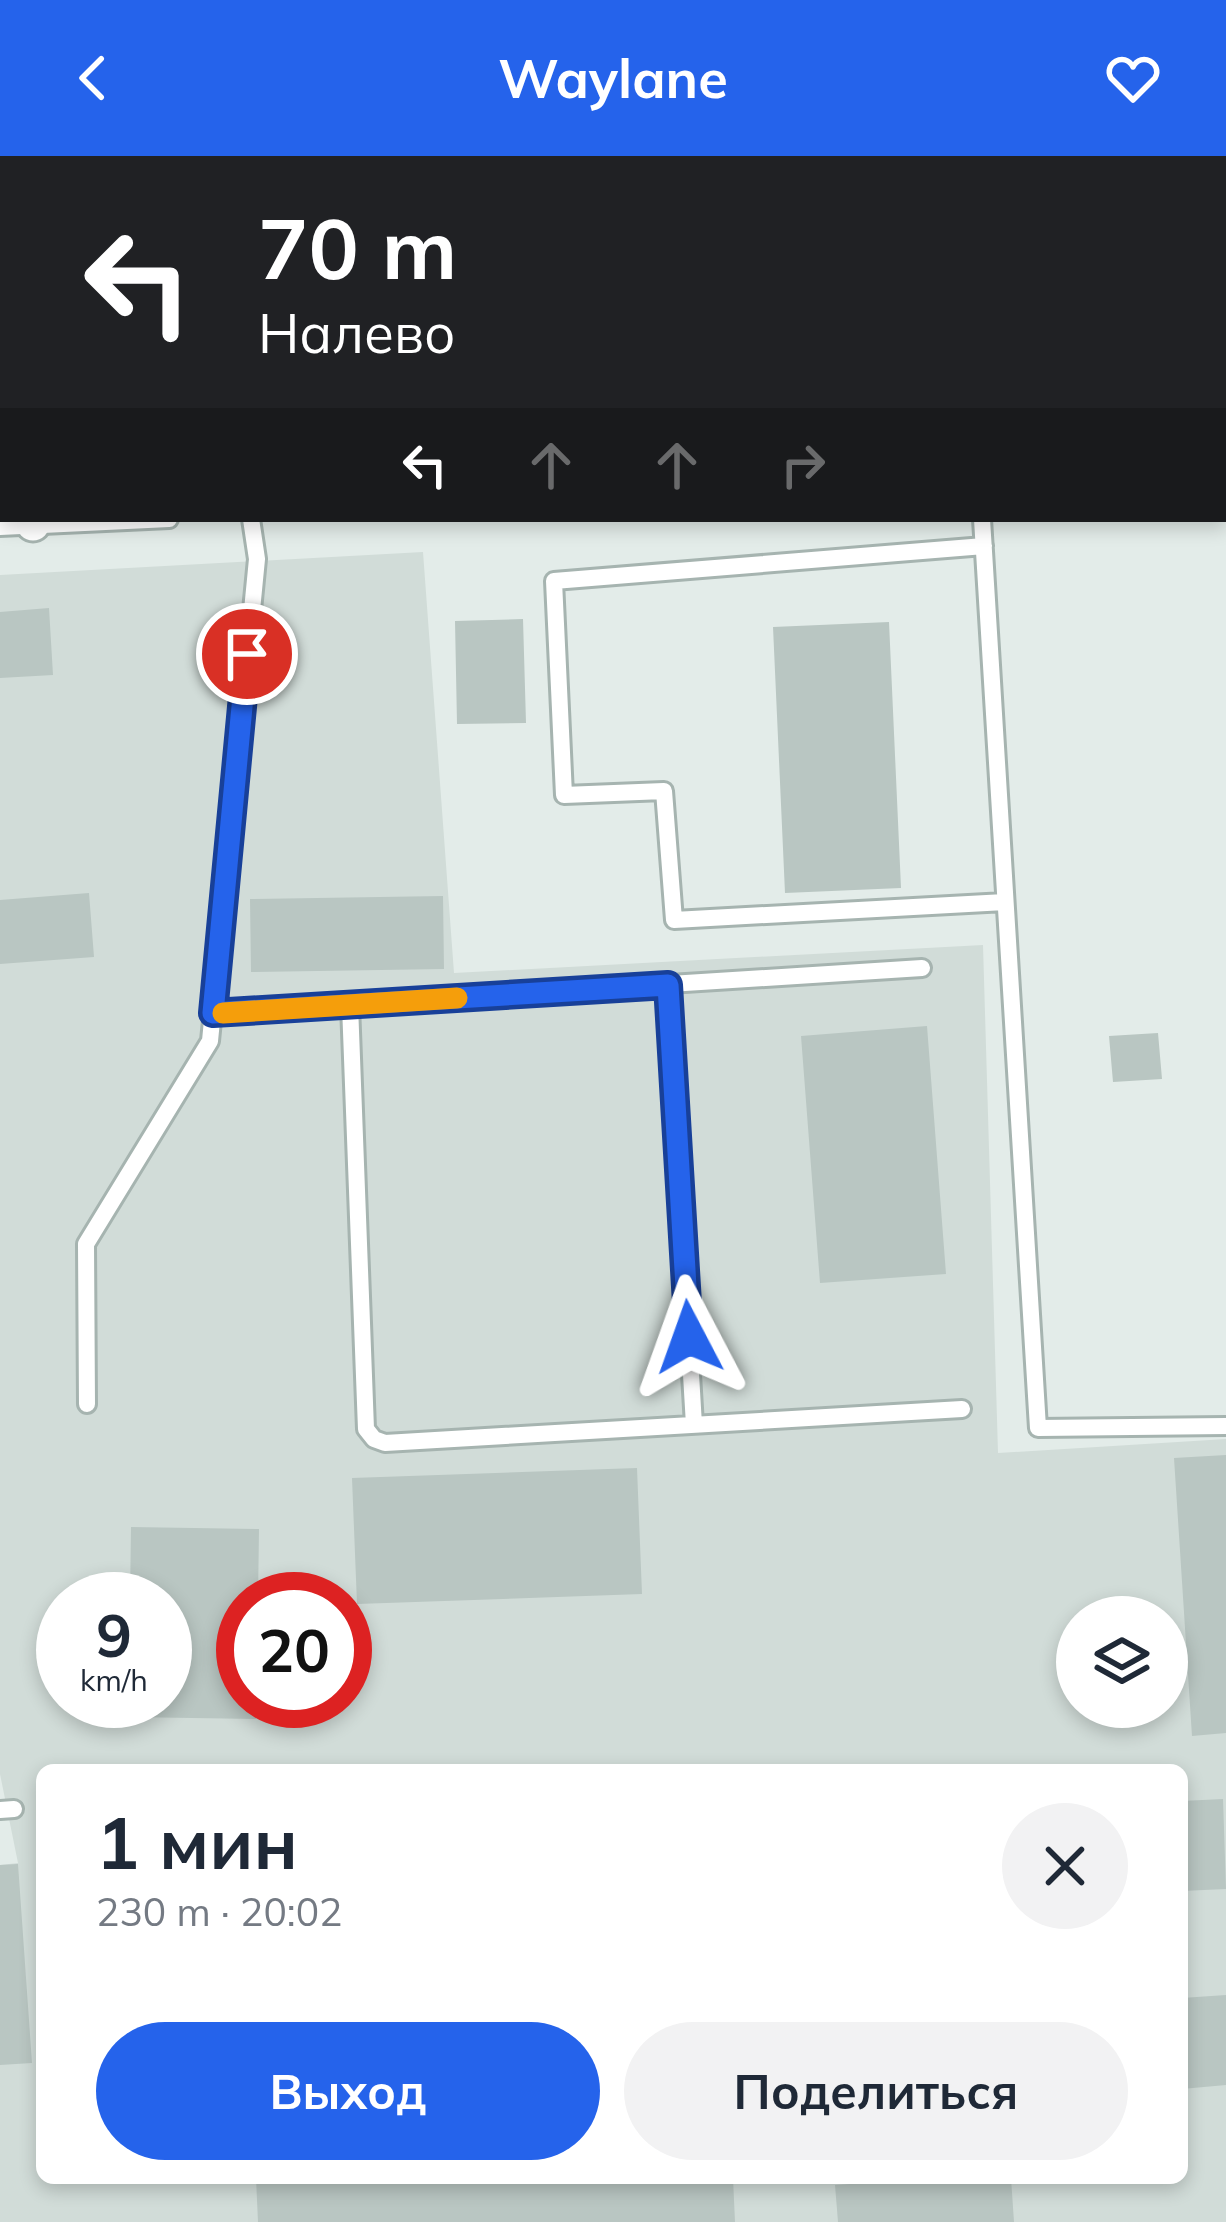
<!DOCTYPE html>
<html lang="ru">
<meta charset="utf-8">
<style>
:root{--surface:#fff;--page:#f2f2f3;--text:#1f2937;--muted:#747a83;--accent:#2563eb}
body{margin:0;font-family:Mulish,sans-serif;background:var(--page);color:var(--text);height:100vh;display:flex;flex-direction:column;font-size:45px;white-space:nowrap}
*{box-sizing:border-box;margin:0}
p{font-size:39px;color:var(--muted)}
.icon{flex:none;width:66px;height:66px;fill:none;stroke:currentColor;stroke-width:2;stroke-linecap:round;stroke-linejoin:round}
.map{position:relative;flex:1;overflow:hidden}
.drawer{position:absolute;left:36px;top:1608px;width:1152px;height:420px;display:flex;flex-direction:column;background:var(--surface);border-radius:18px;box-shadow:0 6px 18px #0003}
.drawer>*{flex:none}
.top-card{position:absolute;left:0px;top:0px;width:1227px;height:366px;box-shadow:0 6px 18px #0003;background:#202124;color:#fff;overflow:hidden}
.tools{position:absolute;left:1056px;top:1440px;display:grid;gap:24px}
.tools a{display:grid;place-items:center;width:132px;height:132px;border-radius:50%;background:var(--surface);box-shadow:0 6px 18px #0003;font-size:60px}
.speed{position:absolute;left:36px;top:1416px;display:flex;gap:24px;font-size:60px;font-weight:700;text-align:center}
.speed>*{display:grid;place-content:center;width:156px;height:156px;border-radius:50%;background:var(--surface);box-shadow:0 6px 18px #0003;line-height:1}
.speed small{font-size:30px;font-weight:400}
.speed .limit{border:18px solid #d22;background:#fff;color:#111}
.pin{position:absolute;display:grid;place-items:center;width:102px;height:102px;color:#fff;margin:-51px;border:6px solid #fff;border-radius:50%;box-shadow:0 3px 12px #0007}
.me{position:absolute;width:132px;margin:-66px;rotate:356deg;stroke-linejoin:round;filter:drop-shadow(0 0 9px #0008)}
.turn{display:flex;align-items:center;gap:42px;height:252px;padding:0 60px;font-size:54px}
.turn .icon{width:156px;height:156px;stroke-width:2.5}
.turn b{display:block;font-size:84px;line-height:102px}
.lanes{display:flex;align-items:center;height:114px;padding:0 60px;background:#0003;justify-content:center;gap:60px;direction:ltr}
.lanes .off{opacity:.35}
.round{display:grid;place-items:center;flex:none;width:126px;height:126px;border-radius:63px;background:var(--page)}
.headline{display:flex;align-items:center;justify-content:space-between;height:204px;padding:0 60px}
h1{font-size:72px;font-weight:700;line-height:90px}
.action{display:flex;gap:24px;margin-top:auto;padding:24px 60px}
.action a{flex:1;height:138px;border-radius:72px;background:var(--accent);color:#fff;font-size:48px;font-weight:700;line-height:138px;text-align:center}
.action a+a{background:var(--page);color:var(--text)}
header{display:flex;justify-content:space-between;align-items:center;height:156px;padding:0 60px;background:var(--accent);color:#fff;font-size:54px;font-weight:700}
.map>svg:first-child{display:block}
.built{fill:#d1dcd8;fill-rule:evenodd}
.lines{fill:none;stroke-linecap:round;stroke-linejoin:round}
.stream{stroke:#8fbecd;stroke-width:10}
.building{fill:#b9c6c2}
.lane-casing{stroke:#a6b4b0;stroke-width:22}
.street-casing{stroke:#a6b4b0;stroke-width:39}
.lane{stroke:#fff;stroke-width:16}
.street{stroke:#fff;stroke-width:33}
.route-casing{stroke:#184099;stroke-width:30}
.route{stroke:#2563eb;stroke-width:21}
.slow{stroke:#f59e0b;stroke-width:21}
</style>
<header><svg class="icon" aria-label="back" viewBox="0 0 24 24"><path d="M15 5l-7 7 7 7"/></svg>Waylane<svg class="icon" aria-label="heart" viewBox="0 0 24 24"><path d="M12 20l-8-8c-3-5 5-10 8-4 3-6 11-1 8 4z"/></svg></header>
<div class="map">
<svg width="1226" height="2066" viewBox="0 0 1226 2066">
<rect width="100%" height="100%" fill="#e3ece9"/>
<path class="built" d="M 423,396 L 454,817 L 983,789 L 998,1297 L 1226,1283 L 1226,2066 L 0,2066 L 0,1709 L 18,1707 L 0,1618 L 0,419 ZM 63,1443 L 165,1443 L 165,1545 L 63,1545 ZM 243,1443 L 345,1443 L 345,1545 L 243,1545 ZM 1077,1461 L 1167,1461 L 1167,1551 L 1077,1551 ZM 42,1614 L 1182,1614 L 1182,2022 L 42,2022 Z"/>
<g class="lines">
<path class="stream" d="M 1053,0 L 1053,3"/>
</g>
<path class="building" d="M 49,452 L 53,519 L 0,522 L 0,456 Z
M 523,463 L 526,567 L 457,568 L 455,465 Z
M 889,466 L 901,732 L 785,737 L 773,471 Z
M 89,737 L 94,801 L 0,808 L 0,744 Z
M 443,740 L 444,813 L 251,816 L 250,743 Z
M 927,870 L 946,1118 L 820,1127 L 801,880 Z
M 1158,877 L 1162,923 L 1113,926 L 1109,880 Z
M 1226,1299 L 1226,1577 L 1192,1580 L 1174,1302 Z
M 637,1312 L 642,1438 L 357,1448 L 352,1322 Z
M 131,1371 L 259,1373 L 258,1443 L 243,1443 L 243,1545 L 256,1545 L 256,1563 L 128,1561 L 129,1545 L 165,1545 L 165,1443 L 130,1443 Z
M 1223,1643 L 1226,1733 L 1182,1735 L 1182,1645 Z
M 18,1708 L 32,1907 L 0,1909 L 0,1709 Z
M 1226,1839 L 1226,1929 L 1182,1933 L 1182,1842 Z
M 256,2022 L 733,2022 L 735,2066 L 258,2066 Z
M 935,2022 L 1011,2022 L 1014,2066 L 838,2066 L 835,2029 Z"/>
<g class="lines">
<defs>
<path id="lane" d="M 982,363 L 1038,1272 L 1226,1270
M 0,371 L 169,363
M 984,390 L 554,425 L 564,639 L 664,635 L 674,764 L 1005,746
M 668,829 L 694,1269
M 350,849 L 366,1273 L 374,1283 L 385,1287 L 962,1253
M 213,857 L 922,812
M 87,1248 L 86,1088 L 210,885 L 257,403 L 251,363
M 0,1654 L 14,1653"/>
<path id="street" d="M 9,0 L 9,3
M 33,363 L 33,368"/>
</defs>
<use href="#lane" class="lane-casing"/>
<use href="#street" class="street-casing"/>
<use href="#lane" class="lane"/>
<use href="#street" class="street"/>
</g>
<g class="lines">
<defs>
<path id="route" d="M 247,498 L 213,857 L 668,829 L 689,1181"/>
</defs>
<use href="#route" class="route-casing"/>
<use href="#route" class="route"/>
<path class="slow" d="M 223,857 L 457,842"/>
</g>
</svg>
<div class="tools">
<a><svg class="icon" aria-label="layers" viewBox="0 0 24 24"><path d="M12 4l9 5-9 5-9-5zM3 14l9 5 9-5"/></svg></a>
</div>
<div class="speed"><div>9<small>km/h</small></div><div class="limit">20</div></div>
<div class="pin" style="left:247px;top:498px;background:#d93025"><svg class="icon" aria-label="arrive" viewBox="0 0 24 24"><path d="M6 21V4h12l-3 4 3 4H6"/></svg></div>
<svg class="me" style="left:689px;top:1181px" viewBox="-20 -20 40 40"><path d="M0-17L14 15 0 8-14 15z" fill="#2563eb" stroke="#fff" stroke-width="4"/></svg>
<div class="top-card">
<div class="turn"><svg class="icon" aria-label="left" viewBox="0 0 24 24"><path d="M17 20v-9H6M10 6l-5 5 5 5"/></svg><div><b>70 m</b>Налево</div></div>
<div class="lanes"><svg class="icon" aria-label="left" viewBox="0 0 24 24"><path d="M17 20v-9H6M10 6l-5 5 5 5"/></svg><svg class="icon off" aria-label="ahead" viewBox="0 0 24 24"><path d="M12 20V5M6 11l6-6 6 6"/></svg><svg class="icon off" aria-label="ahead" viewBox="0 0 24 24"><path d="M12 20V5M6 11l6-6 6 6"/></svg><svg class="icon off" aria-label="right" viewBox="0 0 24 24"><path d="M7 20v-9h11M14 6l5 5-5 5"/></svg></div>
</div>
<section class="drawer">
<div class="headline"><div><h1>1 мин</h1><p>230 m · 20:02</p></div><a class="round"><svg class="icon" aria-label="close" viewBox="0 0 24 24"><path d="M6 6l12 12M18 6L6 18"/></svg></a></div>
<div class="action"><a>Выход</a><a>Поделиться</a></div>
</section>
</div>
